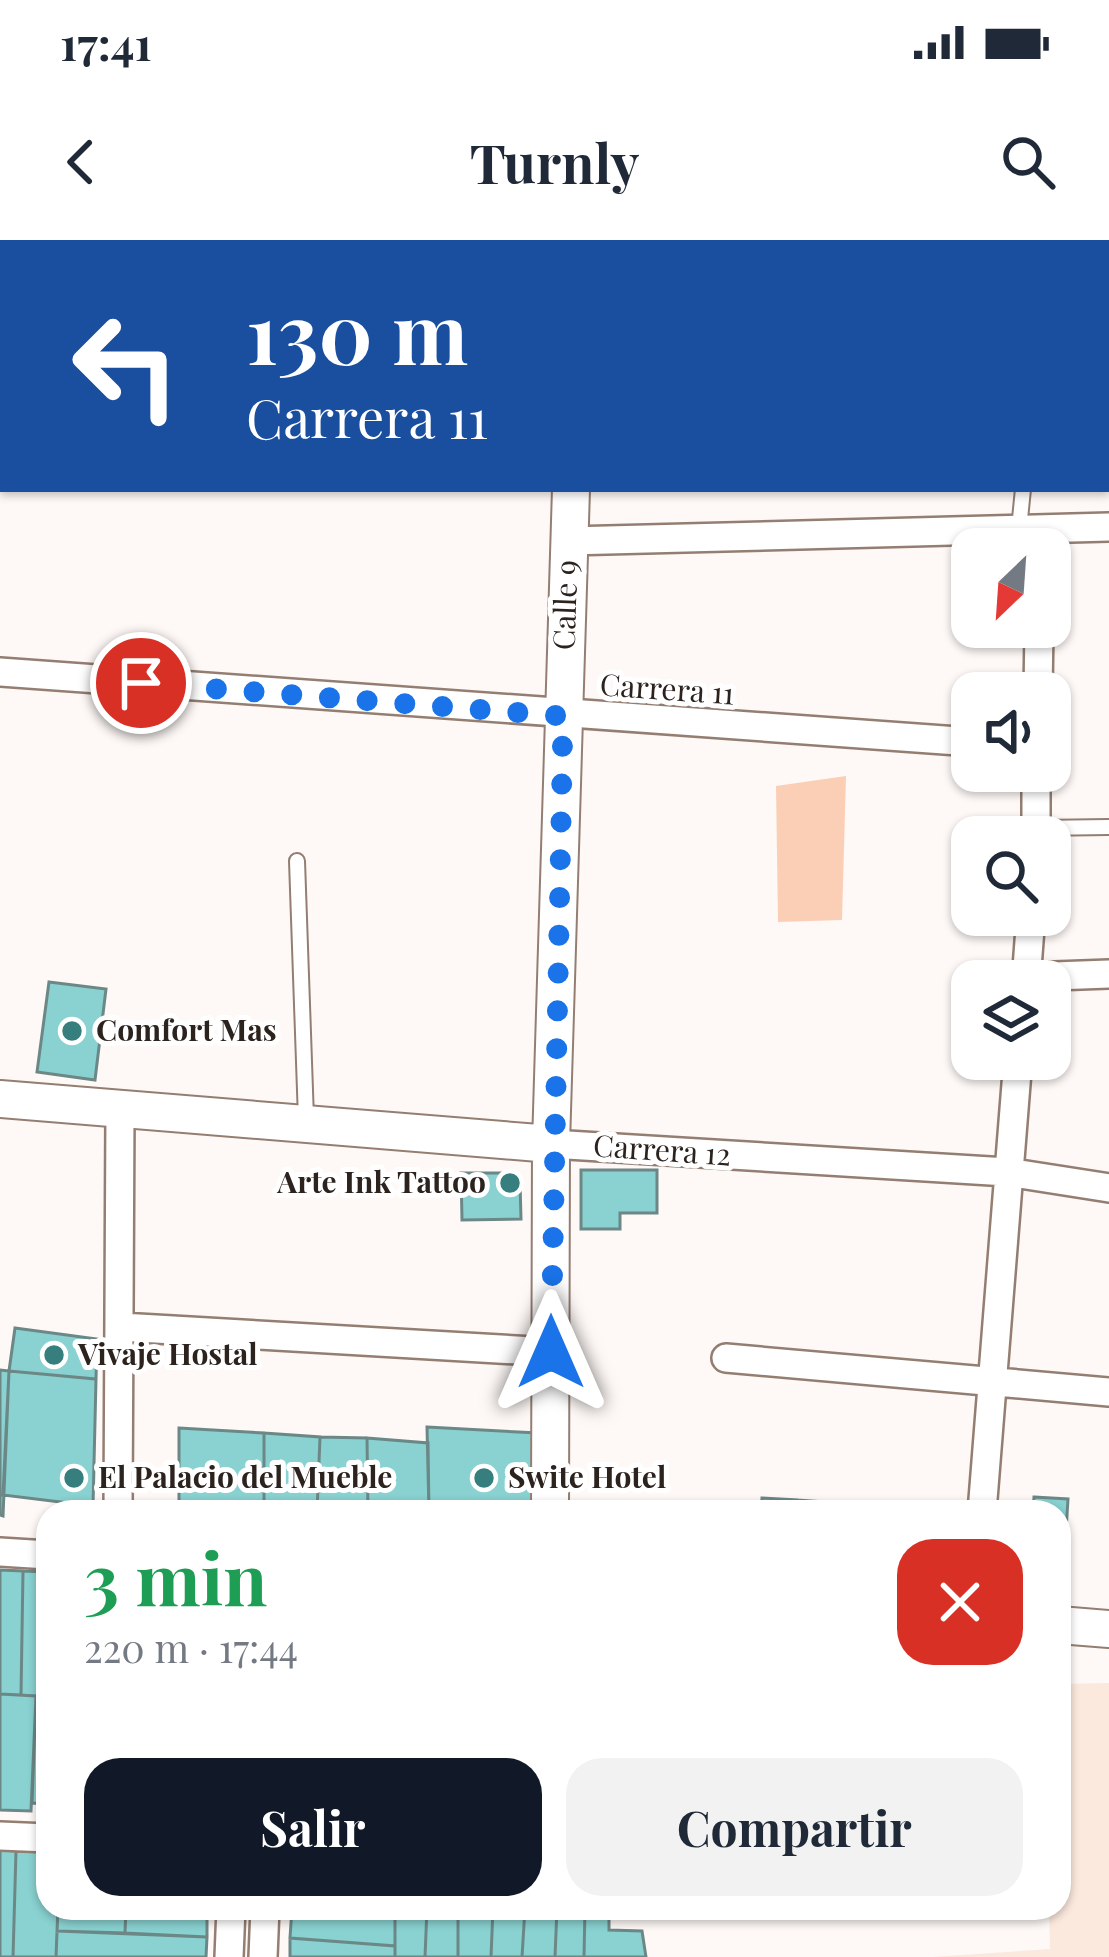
<!DOCTYPE html>
<html lang="es">
<meta charset="utf-8">
<style>
:root{--surface:#fff;--page:#f2f2f3;--text:#1f2937;--muted:#747a83;--accent:#111827}
body{margin:0;font-family:"Playfair Display",serif;background:var(--page);color:var(--text);height:100vh;display:flex;flex-direction:column;font-size:45px;white-space:nowrap}
*{box-sizing:border-box;margin:0}
p{font-size:39px;color:var(--muted)}
.icon{flex:none;width:66px;height:66px;fill:none;stroke:currentColor;stroke-width:2;stroke-linecap:round;stroke-linejoin:round}
.map{position:relative;flex:1;overflow:hidden}
.side{position:absolute;left:36px;top:1260px;width:1035px;height:420px;display:flex;flex-direction:column;background:var(--surface);border-radius:36px;box-shadow:0 3px 9px #0004}
.side>*{flex:none}
.banner{position:absolute;left:0px;top:0px;width:1110px;height:252px;box-shadow:0 3px 9px #0004;background:#1a4fa0;color:#fff;overflow:hidden}
.needle{width:78px;rotate:205deg}
.controls{position:absolute;left:951px;top:288px;display:grid;gap:24px}
.controls a{display:grid;place-items:center;width:120px;height:120px;border-radius:24px;background:var(--surface);box-shadow:0 3px 9px #0004;font-size:60px}
.pin{position:absolute;display:grid;place-items:center;width:102px;height:102px;color:#fff;margin:-51px;border:6px solid #fff;border-radius:50%;box-shadow:0 3px 12px #0007}
.me{position:absolute;width:132px;margin:-66px;rotate:0deg;stroke-linejoin:round;filter:drop-shadow(0 0 9px #0008)}
.turn{display:flex;align-items:center;gap:42px;height:252px;padding:0 48px;font-size:54px}
.turn .icon{width:156px;height:156px;stroke-width:2.5}
.turn b{display:block;font-size:84px;line-height:102px}
.round{display:grid;place-items:center;flex:none;width:126px;height:126px;border-radius:36px;background:var(--page)}
.head{display:flex;align-items:center;justify-content:space-between;height:204px;padding:0 48px}
h1{font-size:72px;font-weight:700;line-height:90px;color:#1e9e55}
.cta{display:flex;gap:24px;margin-top:auto;padding:24px 48px}
.cta a{flex:1;height:138px;border-radius:36px;background:var(--accent);color:#fff;font-size:48px;font-weight:700;line-height:138px;text-align:center}
.cta a+a{background:var(--page);color:var(--text)}
.status{display:flex;justify-content:space-between;align-items:center;height:84px;padding:0 60px;background:var(--surface);direction:ltr}
.status svg{height:33px;fill:currentColor}
header{display:flex;justify-content:space-between;align-items:center;height:156px;padding:0 48px;background:var(--surface);font-size:54px;font-weight:700}
.map>svg:first-child{display:block}
.built{fill:#fce9de}
.green{fill:#facfb6}
.building{fill:#89d2d1;stroke:#6b8887;stroke-width:3}
.lines{fill:none;stroke-linecap:round;stroke-linejoin:round}
.service-casing{stroke:#947e72;stroke-width:18}
.minor-casing{stroke:#947e72;stroke-width:32}
.secondary-casing{stroke:#947e72;stroke-width:40}
.service{stroke:#fff;stroke-width:14}
.minor{stroke:#fff;stroke-width:27}
.secondary{stroke:#fff;stroke-width:36}
.route{stroke:#1a73e8;stroke-width:21;stroke-dasharray:0 37.8}
.poi-dot{fill:#377f7f;stroke:#fff;stroke-width:4.5}
.labels{text-anchor:middle;stroke-width:10;stroke-linejoin:round;paint-order:stroke}
.street-label{font-size:30px;fill:#2c231e;stroke:#fff}
.poi-label{font-size:30px;font-weight:bold;fill:#2c231e;stroke:#fff;text-anchor:start}
</style>
<div class="status"><b>17:41</b><svg viewBox="0 0 49 12"><path d="M0 12V9h3v3zM5 12V6h3v6zM10 12V3h3v9zM15 12V0h3v12zM26 1h20v11H26zM47 4h2v5h-2z"/></svg></div>
<header><svg class="icon" aria-label="back" viewBox="0 0 24 24"><path d="M15 5l-7 7 7 7"/></svg>Turnly<svg class="icon" aria-label="search" viewBox="0 0 24 24"><circle cx="10" cy="10" r="6"/><path d="M15 15l6 6"/></svg></header>
<div class="map">
<svg width="1109" height="1717" viewBox="0 0 1109 1717">
<rect width="100%" height="100%" fill="#fef9f6"/>
<path class="built" d="M 1109,1443 L 1109,1717 L 932,1717 L 1050,1709 L 1049,1668 L 1059,1668 L 1059,1444 Z"/>
<path class="green" d="M 846,536 L 842,680 L 778,682 L 776,546 Z"/>
<path class="building" d="M 49,742 L 106,749 L 95,840 L 37,832 Z
M 581,930 L 657,930 L 657,973 L 620,973 L 620,989 L 581,989 Z
M 461,933 L 509,933 L 520,942 L 521,979 L 462,980 Z
M 15,1088 L 97,1099 L 96,1139 L 9,1131 Z
M 0,1130 L 9,1131 L 3,1276 L 0,1275 Z
M 9,1131 L 96,1139 L 93,1266 L 3,1255 Z
M 427,1187 L 538,1193 L 540,1272 L 429,1272 Z
M 179,1188 L 264,1193 L 264,1272 L 179,1272 Z
M 264,1193 L 320,1197 L 317,1272 L 264,1272 Z
M 320,1197 L 367,1198 L 368,1272 L 317,1272 Z
M 367,1198 L 428,1203 L 429,1272 L 368,1272 Z
M 1034,1257 L 1068,1259 L 1062,1356 L 1059,1272 L 1033,1272 Z
M 762,1258 L 797,1260 L 797,1272 L 761,1272 Z
M 797,1260 L 838,1263 L 838,1272 L 797,1272 Z
M 0,1330 L 23,1331 L 21,1455 L 0,1454 Z
M 23,1331 L 48,1332 L 48,1457 L 21,1455 Z
M 0,1454 L 36,1456 L 31,1571 L 0,1570 Z
M 36,1456 L 48,1456 L 48,1564 L 32,1563 Z
M 0,1610 L 16,1611 L 13,1717 L 0,1717 Z
M 16,1611 L 48,1612 L 48,1668 L 58,1668 L 56,1717 L 13,1717 Z
M 58,1668 L 126,1668 L 125,1693 L 57,1691 Z
M 126,1668 L 207,1668 L 207,1697 L 125,1693 Z
M 292,1668 L 395,1668 L 395,1706 L 290,1698 Z
M 395,1668 L 427,1668 L 425,1717 L 395,1717 Z
M 427,1668 L 458,1668 L 458,1717 L 425,1717 Z
M 458,1668 L 493,1668 L 491,1717 L 458,1717 Z
M 493,1668 L 525,1668 L 522,1717 L 491,1717 Z
M 525,1668 L 557,1668 L 555,1717 L 522,1717 Z
M 557,1668 L 585,1668 L 584,1717 L 555,1717 Z
M 585,1668 L 609,1668 L 609,1690 L 642,1691 L 646,1717 L 584,1717 Z
M 57,1691 L 207,1697 L 206,1717 L 56,1717 Z
M 290,1698 L 395,1706 L 395,1717 L 290,1717 Z"/>
<g class="lines">
<defs>
<path id="service" d="M 803,3 L 804,0
M 908,3 L 908,0
M 1047,3 L 1047,0
M 1019,289 L 1023,249
M 1037,588 L 1109,587
M 297,621 L 306,879"/>
<path id="minor" d="M 568,301 L 1109,287
M 0,432 L 972,502
M 1038,453 L 1039,387
M 1036,597 L 1036,531
M 1027,737 L 1109,734
M 1026,741 L 1031,675
M 551,904 L 1007,932 L 1109,948
M 121,1087 L 551,1112
M 726,1118 L 1109,1152
M 118,1272 L 120,870
M 982,1272 L 1018,819
M 0,1312 L 48,1315
M 0,1596 L 48,1598
M 229,1717 L 231,1668
M 263,1717 L 265,1668"/>
<path id="secondary" d="M 576,3 L 576,0
M 0,859 L 551,904
M 550,1272 L 551,904 L 571,249
M 1059,1385 L 1109,1389"/>
</defs>
<use href="#service" class="service-casing"/>
<use href="#minor" class="minor-casing"/>
<use href="#secondary" class="secondary-casing"/>
<use href="#service" class="service"/>
<use href="#minor" class="minor"/>
<use href="#secondary" class="secondary"/>
</g>
<g class="lines">
<path class="route" d="M 141,443 L 563,476 L 551,1112"/>
</g>
<g class="poi-dot">
<circle cx="72" cy="791" r="12"/>
<circle cx="510" cy="943" r="12"/>
<circle cx="54" cy="1115" r="12"/>
<circle cx="74" cy="1238" r="12"/>
<circle cx="484" cy="1238" r="12"/>
</g>
<g class="labels">
<g class="street-label">
<text transform="translate(566 365) rotate(-88)" y="10">Calle 9</text>
<text transform="translate(667 450) rotate(4)" y="10">Carrera 11</text>
<text transform="translate(662 911) rotate(4)" y="10">Carrera 12</text>
</g>
<g class="poi-label">
<text x="96" y="801">Comfort Mas</text>
<text x="486" y="953" text-anchor="end">Arte Ink Tattoo</text>
<text x="78" y="1125">Vivaje Hostal</text>
<text x="98" y="1248">El Palacio del Mueble</text>
<text x="508" y="1248">Swite Hotel</text>
</g>
</g>
</svg>
<div class="controls">
<a><svg class="needle" viewBox="-14 -14 28 28"><path d="M0-13l5 13h-10z" fill="#e53935"/><path d="M0 13l5-13h-10z" fill="#747a83"/></svg></a>
<a><svg class="icon" aria-label="sound" viewBox="0 0 24 24"><path d="M4 9h4l5-4v14l-5-4H4zM17 9q2 3 0 6"/></svg></a>
<a><svg class="icon" aria-label="search" viewBox="0 0 24 24"><circle cx="10" cy="10" r="6"/><path d="M15 15l6 6"/></svg></a>
<a><svg class="icon" aria-label="layers" viewBox="0 0 24 24"><path d="M12 4l9 5-9 5-9-5zM3 14l9 5 9-5"/></svg></a>
</div>
<div class="pin" style="left:141px;top:443px;background:#d93025"><svg class="icon" aria-label="arrive" viewBox="0 0 24 24"><path d="M6 21V4h12l-3 4 3 4H6"/></svg></div>
<svg class="me" style="left:551px;top:1112px" viewBox="-20 -20 40 40"><path d="M0-17L14 15 0 8-14 15z" fill="#1a73e8" stroke="#fff" stroke-width="4"/></svg>
<div class="banner">
<div class="turn"><svg class="icon" aria-label="left" viewBox="0 0 24 24"><path d="M17 20v-9H6M10 6l-5 5 5 5"/></svg><div><b>130 m</b>Carrera 11</div></div>
</div>
<section class="side">
<div class="head"><div><h1>3 min</h1><p>220 m · 17:44</p></div><a class="round" style="background:#d93025;color:#fff"><svg class="icon" aria-label="close" viewBox="0 0 24 24"><path d="M6 6l12 12M18 6L6 18"/></svg></a></div>
<div class="cta"><a>Salir</a><a>Compartir</a></div>
</section>
</div>
